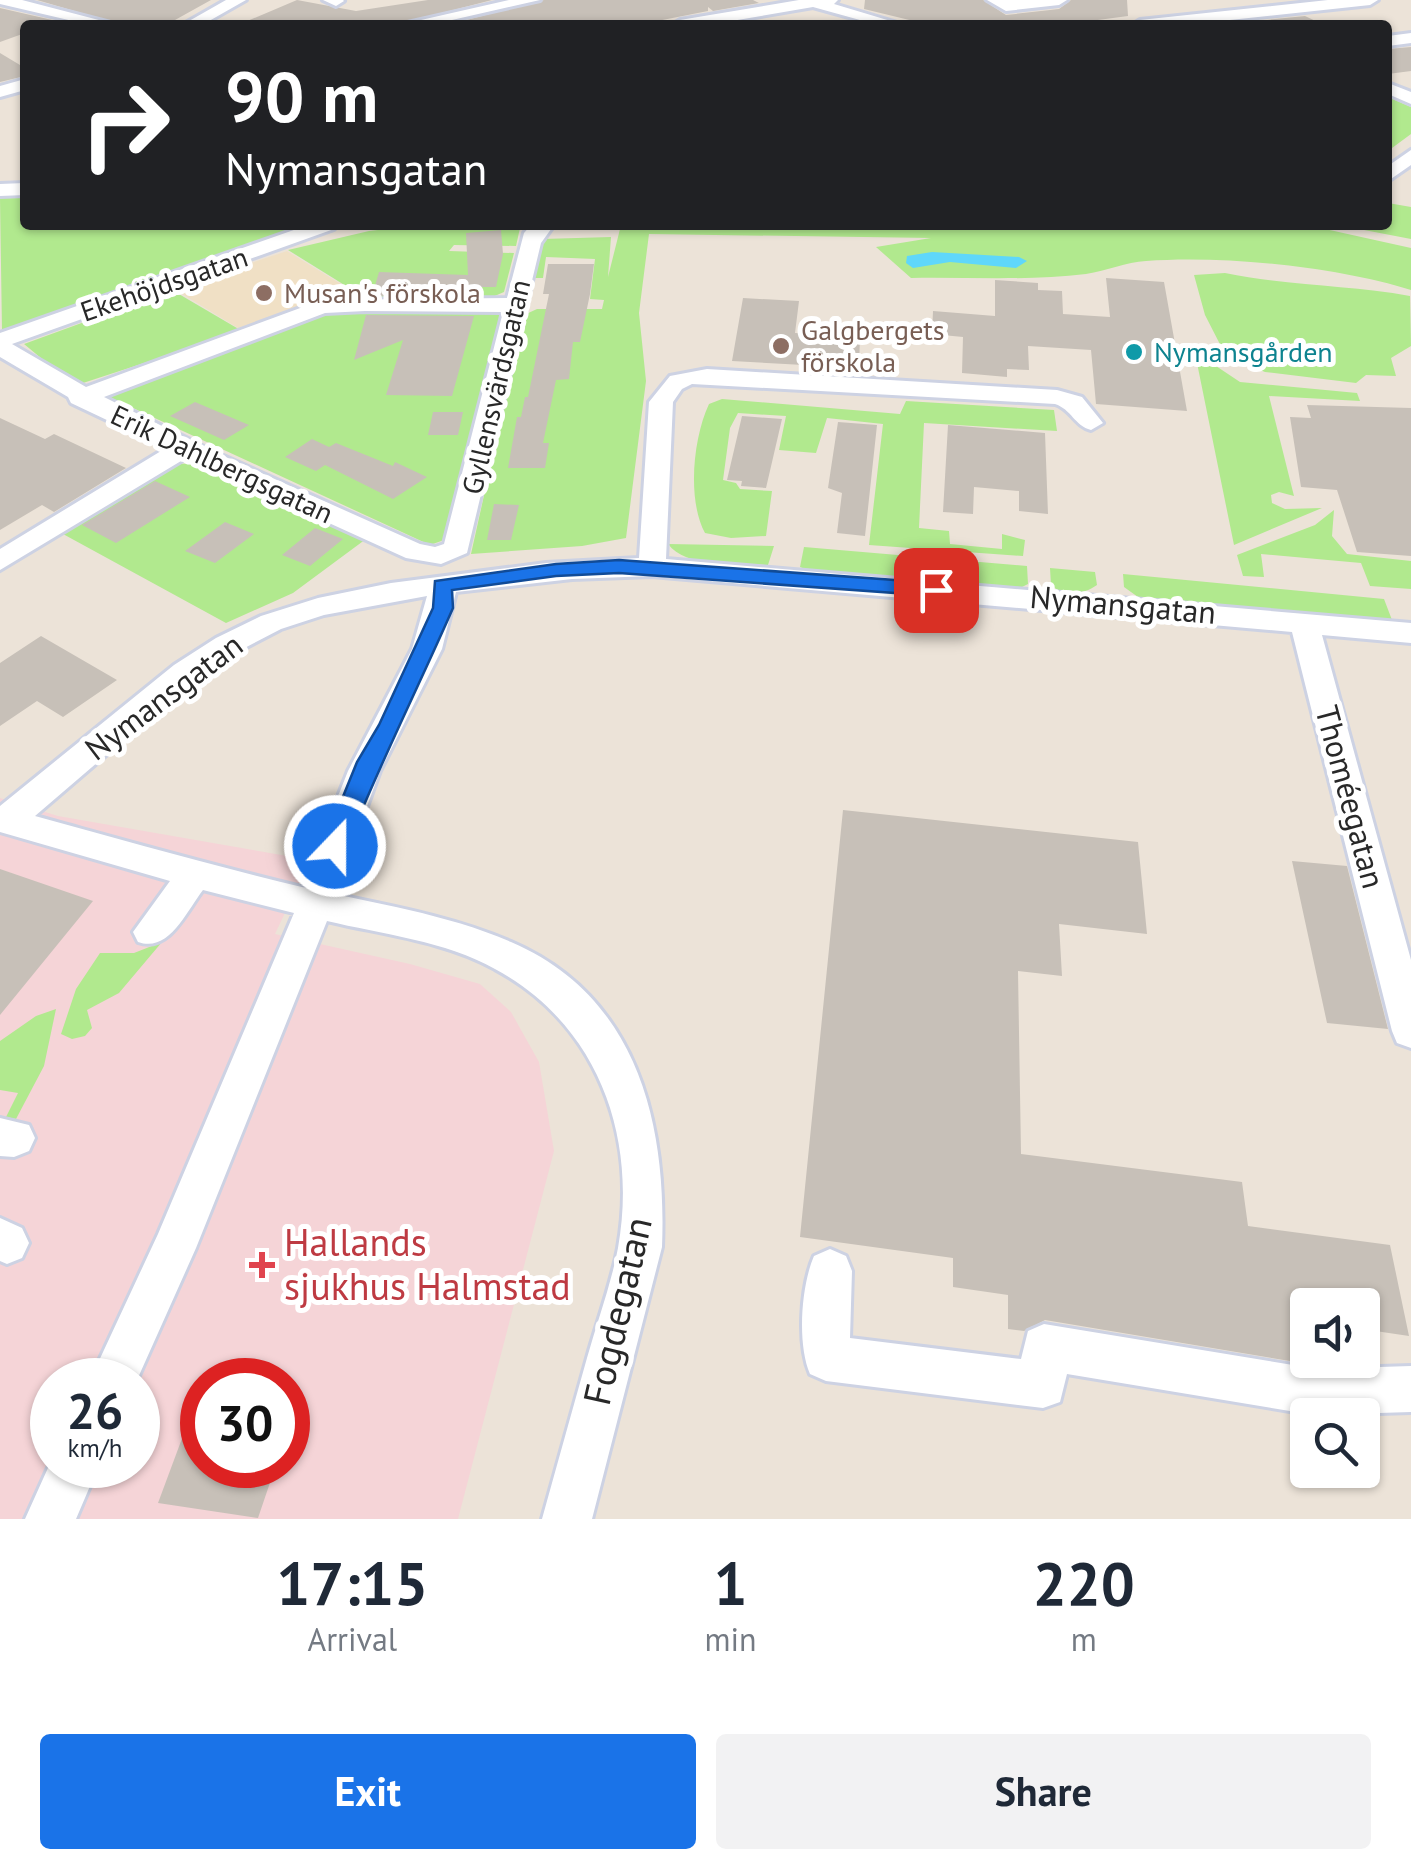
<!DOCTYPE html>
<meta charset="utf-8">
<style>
:root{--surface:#fff;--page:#f2f2f3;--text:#1f2937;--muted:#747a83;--accent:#1a73e8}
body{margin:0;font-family:"PT Sans",sans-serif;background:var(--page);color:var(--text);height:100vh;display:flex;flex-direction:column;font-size:38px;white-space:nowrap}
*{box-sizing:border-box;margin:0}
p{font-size:32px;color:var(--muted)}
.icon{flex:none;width:55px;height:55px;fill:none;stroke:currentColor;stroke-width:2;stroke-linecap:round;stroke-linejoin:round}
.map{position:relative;height:1519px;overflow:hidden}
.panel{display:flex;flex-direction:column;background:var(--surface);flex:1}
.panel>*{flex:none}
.top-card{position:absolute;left:20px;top:20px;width:1372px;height:210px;border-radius:10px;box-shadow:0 2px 8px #0004;background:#202124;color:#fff;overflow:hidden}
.buttons{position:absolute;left:1290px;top:1288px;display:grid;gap:20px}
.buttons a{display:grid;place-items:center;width:90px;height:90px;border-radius:10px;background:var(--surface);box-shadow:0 2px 8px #0004;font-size:50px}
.speed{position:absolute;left:30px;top:1358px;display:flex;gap:20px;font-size:50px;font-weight:700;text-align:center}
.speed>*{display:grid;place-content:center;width:130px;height:130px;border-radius:50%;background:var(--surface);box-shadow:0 2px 8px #0004;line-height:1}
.speed small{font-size:25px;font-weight:400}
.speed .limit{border:15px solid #d22;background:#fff;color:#111}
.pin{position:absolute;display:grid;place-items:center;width:85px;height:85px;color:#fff;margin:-42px;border-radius:20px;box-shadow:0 5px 15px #0006}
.me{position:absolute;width:110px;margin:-55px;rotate:22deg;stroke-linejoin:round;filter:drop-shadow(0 0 8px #0008)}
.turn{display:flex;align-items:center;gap:35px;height:210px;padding:0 40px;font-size:45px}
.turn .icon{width:130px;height:130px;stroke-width:2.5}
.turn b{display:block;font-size:70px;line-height:85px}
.eta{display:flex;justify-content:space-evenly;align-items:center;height:170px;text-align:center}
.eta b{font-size:60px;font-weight:700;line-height:70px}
.button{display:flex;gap:20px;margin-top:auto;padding:20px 40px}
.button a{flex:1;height:115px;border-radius:10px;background:var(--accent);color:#fff;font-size:40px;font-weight:700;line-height:115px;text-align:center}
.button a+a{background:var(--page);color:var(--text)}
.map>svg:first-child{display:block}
.education{fill:#f0e0c5}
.medical{fill:#f5d4d7;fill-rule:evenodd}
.green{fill:#b1e98e}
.water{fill:#5fd7fa}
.building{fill:#c7c0b8}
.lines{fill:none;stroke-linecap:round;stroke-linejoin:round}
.minor-casing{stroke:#cdd2e3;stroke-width:6}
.minor{fill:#fff;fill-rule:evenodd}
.route{fill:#1a73e8;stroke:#114b97;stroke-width:2.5}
.education-dot{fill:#8d6e63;stroke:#fff;stroke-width:4}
.culture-dot{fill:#0f9aa8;stroke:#fff;stroke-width:4}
.health-dot{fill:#e0444e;stroke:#fff;stroke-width:4}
.labels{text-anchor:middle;stroke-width:10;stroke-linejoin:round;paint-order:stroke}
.far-street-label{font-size:28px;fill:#282828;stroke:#fff}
.far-education-label{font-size:28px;fill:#785e54;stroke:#fff;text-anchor:start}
.far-culture-label{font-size:28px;fill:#0d838f;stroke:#fff;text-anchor:start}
.street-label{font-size:32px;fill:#282828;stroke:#fff}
.near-health-label{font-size:38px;fill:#be3a42;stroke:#fff;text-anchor:start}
.near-street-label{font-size:38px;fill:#282828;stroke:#fff}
</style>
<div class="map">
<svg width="1411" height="1519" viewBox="0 0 1411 1519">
<rect width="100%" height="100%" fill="#ece3d8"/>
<path class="education" d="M 287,251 L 344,286 L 348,298 L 323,302 L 243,331 L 174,289 Z"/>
<path class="medical" d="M 0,798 L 58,816 L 310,860 L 275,934 L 410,964 L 480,984 L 511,1012 L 539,1062 L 554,1151 L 458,1519 L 0,1519 ZM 52,1380 L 138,1380 L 138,1465 L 52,1465 ZM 202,1380 L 288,1380 L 288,1465 L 202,1465 Z"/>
<path class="green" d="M 1388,97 L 1411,107 L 1411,134 L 1388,151 Z
M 25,196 L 25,225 L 315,225 L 14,330 L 2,331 L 0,198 Z
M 1388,203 L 1411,207 L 1411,239 L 1338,225 L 1388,225 Z
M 422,225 L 520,228 L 516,246 L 454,245 L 449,251 L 514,253 L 504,292 L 490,298 L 350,297 L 346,286 L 288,250 L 369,231 Z
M 621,225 L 1307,225 L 1411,248 L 1411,290 C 1337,267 1224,255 1146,261 C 1126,262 1107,271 1086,274 C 1029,281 968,277 911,278 L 876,247 L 931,238 L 649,234 L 639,313 L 646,381 L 626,538 L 582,546 L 471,554 L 524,315 L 537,309 L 602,309 L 604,300 L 590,299 L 595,259 L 546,257 L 543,278 L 535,278 L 542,239 L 611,237 L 608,277 Z
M 1225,273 C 1287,286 1349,285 1410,296 L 1411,346 L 1391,358 L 1396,376 L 1366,375 L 1356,383 L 1265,372 L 1226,356 L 1205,315 L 1194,275 Z
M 172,290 L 242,331 L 83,383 L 53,368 L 24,344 Z
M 335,309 L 488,310 L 503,316 L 447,539 L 430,545 L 107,396 Z
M 1207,360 L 1240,382 L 1357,393 L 1360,401 L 1269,396 L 1294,496 L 1279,492 L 1271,495 L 1272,503 L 1285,509 L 1322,508 L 1234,545 L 1197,363 Z
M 722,399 L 900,414 L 906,401 L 1054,410 L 1057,431 L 924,423 L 919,528 L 949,531 L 950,544 L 1002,549 L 1002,534 L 1025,540 L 1023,556 L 869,545 L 883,424 L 827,418 L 816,453 L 779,450 L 786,416 L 738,413 L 730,428 L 723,480 L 736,483 L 740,489 L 772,491 L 766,536 L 731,538 L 705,533 C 687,500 693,438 709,404 Z
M 198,463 L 366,539 L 293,593 L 226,623 L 63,534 L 178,464 Z
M 1334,510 L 1332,536 L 1347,554 L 1411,561 L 1411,589 L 1370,586 L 1361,563 L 1261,554 L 1264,577 L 1243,576 L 1237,555 L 1315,525 Z
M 668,544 L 774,546 L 768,565 C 739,563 687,569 668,544 Z
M 804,547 L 1027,566 L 1028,584 L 1020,588 L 805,569 L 800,567 Z
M 1050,568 L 1095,572 L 1097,585 C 1083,595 1064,597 1051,585 Z
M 1123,574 L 1384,599 L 1392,620 L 1138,597 L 1124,587 Z
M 162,942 L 119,993 L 87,1010 L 92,1028 L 85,1036 L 72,1039 L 61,1034 L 76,989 L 100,953 L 134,953 Z
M 56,1009 L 44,1066 L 16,1119 L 6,1117 L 18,1093 L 0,1090 L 0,1041 L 36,1016 Z"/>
<path class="water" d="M 932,252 L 1019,257 L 1027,261 L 1016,268 L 950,262 L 913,268 L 906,263 L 907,256 Z"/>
<path class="building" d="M 37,0 L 211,0 L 166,25 L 122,25 Z
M 297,0 L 356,11 L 428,0 L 492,0 L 395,25 L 238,25 Z
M 544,0 L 753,0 L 759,3 L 713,11 L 708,7 L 708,11 L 637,25 L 447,25 Z
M 865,0 L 983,0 L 1006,15 L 1059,9 L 1071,0 L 1127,0 L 1128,16 L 1060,25 L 930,25 L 864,9 Z
M 0,8 L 74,25 L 25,25 L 25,33 L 0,42 Z
M 1305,16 L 1324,25 L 1247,25 L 1247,22 Z
M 1411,47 L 1411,71 L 1388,74 L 1388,49 Z
M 0,53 L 25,68 L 25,76 L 0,82 Z
M 501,230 L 503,254 L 496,287 L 481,287 L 479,295 L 372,296 L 379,272 L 468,275 L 466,233 Z
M 548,264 L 594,264 L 590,294 L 580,342 L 573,342 L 569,379 L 556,380 L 543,443 L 549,443 L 545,468 L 508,468 L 517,417 L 521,417 L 525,397 L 528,397 L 549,294 L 543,294 Z
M 1106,278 L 1164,282 L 1187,411 L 1096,404 L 1091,350 L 1028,346 L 1029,370 L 1007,369 L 1007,377 L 962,373 L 963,337 L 932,334 L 933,311 L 995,316 L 995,280 L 1038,283 L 1038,290 L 1062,291 L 1063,314 L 1110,317 Z
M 743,298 L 799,301 L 795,333 L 860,336 L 859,368 L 732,361 Z
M 366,315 L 474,316 L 452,396 L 386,395 L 403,340 L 354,360 Z
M 195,402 L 249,425 L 224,440 L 170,416 Z
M 1307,405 L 1411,408 L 1411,556 L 1357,552 L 1337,490 L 1301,487 L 1290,417 L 1311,418 Z
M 433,412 L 463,412 L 458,435 L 428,435 Z
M 742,416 L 782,419 L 766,488 L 741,486 L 742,481 L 727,480 Z
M 0,418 L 45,439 L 54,434 L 126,468 L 54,512 L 42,505 L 0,530 Z
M 838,422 L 877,425 L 865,536 L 837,533 L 842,493 L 828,488 Z
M 948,425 L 1045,433 L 1048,514 L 1019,511 L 1019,491 L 974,487 L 973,514 L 943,512 Z
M 312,439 L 329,447 L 336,443 L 393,466 L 395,462 L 427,477 L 393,499 L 325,465 L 316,471 L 285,457 Z
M 155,481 L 190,497 L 116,543 L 82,525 Z
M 494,504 L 519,505 L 511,540 L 487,540 Z
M 225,522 L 254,534 L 215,563 L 185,551 Z
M 315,528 L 343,539 L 310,566 L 282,555 Z
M 41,636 L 117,680 L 63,717 L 37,701 L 0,726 L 0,663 Z
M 843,810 L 1138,842 L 1147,934 L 1059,924 L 1062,976 L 1018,971 L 1021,1154 L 1242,1182 L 1248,1226 L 1390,1245 L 1409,1336 L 1362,1329 L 1362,1305 L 1308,1305 L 1308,1364 L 1045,1320 L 1024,1331 L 1008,1329 L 1008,1295 L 953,1287 L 953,1258 L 800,1237 Z
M 1292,861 L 1347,866 L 1388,1029 L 1327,1023 Z
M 0,869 L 93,901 L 0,1015 Z
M 200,1390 L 202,1465 L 276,1465 L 258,1518 L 158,1503 Z"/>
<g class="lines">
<defs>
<path id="minor" d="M 0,0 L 22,0 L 118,25 L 90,25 L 0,4 Z
M 226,0 L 246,0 L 202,25 L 182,25 Z
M 323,0 L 343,0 L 344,1 L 336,6 Z
M 509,0 L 540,0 L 430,25 L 399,25 Z
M 799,0 L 838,0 L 834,4 L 904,25 L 878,25 L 813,7 L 708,25 L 672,25 L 680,20 Z
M 987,0 L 1067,0 L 1059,5 L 1006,11 Z
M 1328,0 L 1378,0 L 1370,5 L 1183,25 L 1132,25 L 1140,20 Z
M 1411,33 L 1411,43 L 1388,46 L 1388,36 Z
M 25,79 L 25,90 L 0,97 L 0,86 Z
M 1388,83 L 1411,92 L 1411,104 L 1388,94 Z
M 1411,150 L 1411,165 L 1388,181 L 1388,166 Z
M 25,183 L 25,195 L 0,196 L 0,184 Z
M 308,225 L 337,225 L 334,229 L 12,344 L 86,387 L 322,300 L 507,298 L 524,233 L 531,225 L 554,225 L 541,243 L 467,553 L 441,564 L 406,558 L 186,458 L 0,570 L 0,549 L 166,448 L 71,403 L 68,397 L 0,357 L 0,333 ZM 365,311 L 503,312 L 444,544 L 435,547 L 420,544 L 210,450 L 104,397 L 325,313 Z
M 707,369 L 1057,390 L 1082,397 L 1103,423 L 1091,430 C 1075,426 1071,409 1055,404 L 692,384 L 682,389 L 673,402 L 666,559 L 1411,623 L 1411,643 L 1322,635 L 1411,960 L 1411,1048 L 1397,1043 L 1392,1031 L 1292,632 L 652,576 L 572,579 L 456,592 L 442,649 L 380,771 L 352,847 L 347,856 L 335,860 L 323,856 L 318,847 L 348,771 L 412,649 L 427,596 L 324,615 L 281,629 L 237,652 L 176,695 L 35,816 C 126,841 214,866 306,888 C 373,903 447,914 511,942 C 637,996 667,1122 662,1247 L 592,1519 L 542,1519 C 557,1465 572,1411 587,1358 C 597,1322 611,1285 618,1248 C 638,1135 597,1024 495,969 C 446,941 381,934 327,921 L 196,1248 L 137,1380 L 90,1380 L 158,1234 L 294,913 L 203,890 C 186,912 169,953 138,942 L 133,932 L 170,881 L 0,832 L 0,806 L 174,665 L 216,638 L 261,616 L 318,598 L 391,583 L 546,563 L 639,558 L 649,402 L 670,376 Z
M 0,1118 L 29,1125 L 35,1138 L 29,1151 L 14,1157 L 0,1156 Z
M 0,1218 L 22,1228 L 29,1243 L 22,1258 L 7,1264 L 0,1261 Z
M 830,1249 L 846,1256 L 852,1271 L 850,1338 L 1021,1359 L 1028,1331 L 1044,1324 L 1317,1369 L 1411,1366 L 1411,1412 L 1314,1415 L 1067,1374 L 1060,1402 L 1043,1408 L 826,1381 L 810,1374 C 797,1344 801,1286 814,1256 Z
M 52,1459 L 52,1465 L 99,1465 L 76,1519 L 25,1519 Z"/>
</defs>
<use href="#minor" class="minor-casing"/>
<use href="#minor" class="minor"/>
</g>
<path class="route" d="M 619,560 L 936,583 L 946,590 L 936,596 L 619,573 L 556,576 L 452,590 L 453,608 C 418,688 379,765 347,846 L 343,853 L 326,853 L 323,846 L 357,762 L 379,725 L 433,608 L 435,581 L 556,564 Z"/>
<g class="education-dot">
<circle cx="264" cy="293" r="10"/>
<circle cx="781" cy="346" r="10"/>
</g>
<circle class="culture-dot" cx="1134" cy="352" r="10"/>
<path class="health-dot" d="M257 1250h10v10h10v10h-10v10h-10v-10h-10v-10h10z"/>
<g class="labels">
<g class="far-street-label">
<text transform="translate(164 284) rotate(-19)" y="10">Ekehöjdsgatan</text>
<text transform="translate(496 387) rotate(-77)" y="10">Gyllensvärdsgatan</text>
<text transform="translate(222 464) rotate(25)" y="10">Erik Dahlbergsgatan</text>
</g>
<g class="far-education-label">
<text x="284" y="303">Musan's förskola</text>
<text x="801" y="340">Galgbergets<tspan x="801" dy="32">förskola</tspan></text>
</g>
<g class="far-culture-label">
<text x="1154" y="362">Nymansgården</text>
</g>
<g class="street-label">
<text transform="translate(1123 605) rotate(5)" y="11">Nymansgatan</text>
<text transform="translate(164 697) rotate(-37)" y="11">Nymansgatan</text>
<text transform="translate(1350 797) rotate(75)" y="11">Thoméegatan</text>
</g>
<g class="near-health-label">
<text x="284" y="1256">Hallands<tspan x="284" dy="44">sjukhus Halmstad</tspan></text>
</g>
<g class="near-street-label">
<text transform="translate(618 1311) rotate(-77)" y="13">Fogdegatan</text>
</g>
</g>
</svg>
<div class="buttons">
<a><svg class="icon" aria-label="sound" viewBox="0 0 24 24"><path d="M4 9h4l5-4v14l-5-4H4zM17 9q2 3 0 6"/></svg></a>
<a><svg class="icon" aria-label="search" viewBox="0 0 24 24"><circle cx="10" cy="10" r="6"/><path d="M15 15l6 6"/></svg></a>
</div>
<div class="speed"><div>26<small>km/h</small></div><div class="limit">30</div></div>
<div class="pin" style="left:936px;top:590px;background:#d93025"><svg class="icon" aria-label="arrive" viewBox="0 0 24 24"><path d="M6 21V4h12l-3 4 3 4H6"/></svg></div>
<svg class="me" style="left:335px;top:846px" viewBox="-20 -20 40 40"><circle r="17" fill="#1a73e8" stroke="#fff" stroke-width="3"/><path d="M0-11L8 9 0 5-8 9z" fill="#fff"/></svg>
<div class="top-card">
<div class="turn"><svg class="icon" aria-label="right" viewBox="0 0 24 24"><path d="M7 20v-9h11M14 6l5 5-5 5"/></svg><div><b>90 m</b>Nymansgatan</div></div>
</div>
</div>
<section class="panel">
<div class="eta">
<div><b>17:15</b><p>Arrival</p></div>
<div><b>1</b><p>min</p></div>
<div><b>220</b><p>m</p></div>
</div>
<div class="button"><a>Exit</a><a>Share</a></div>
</section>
